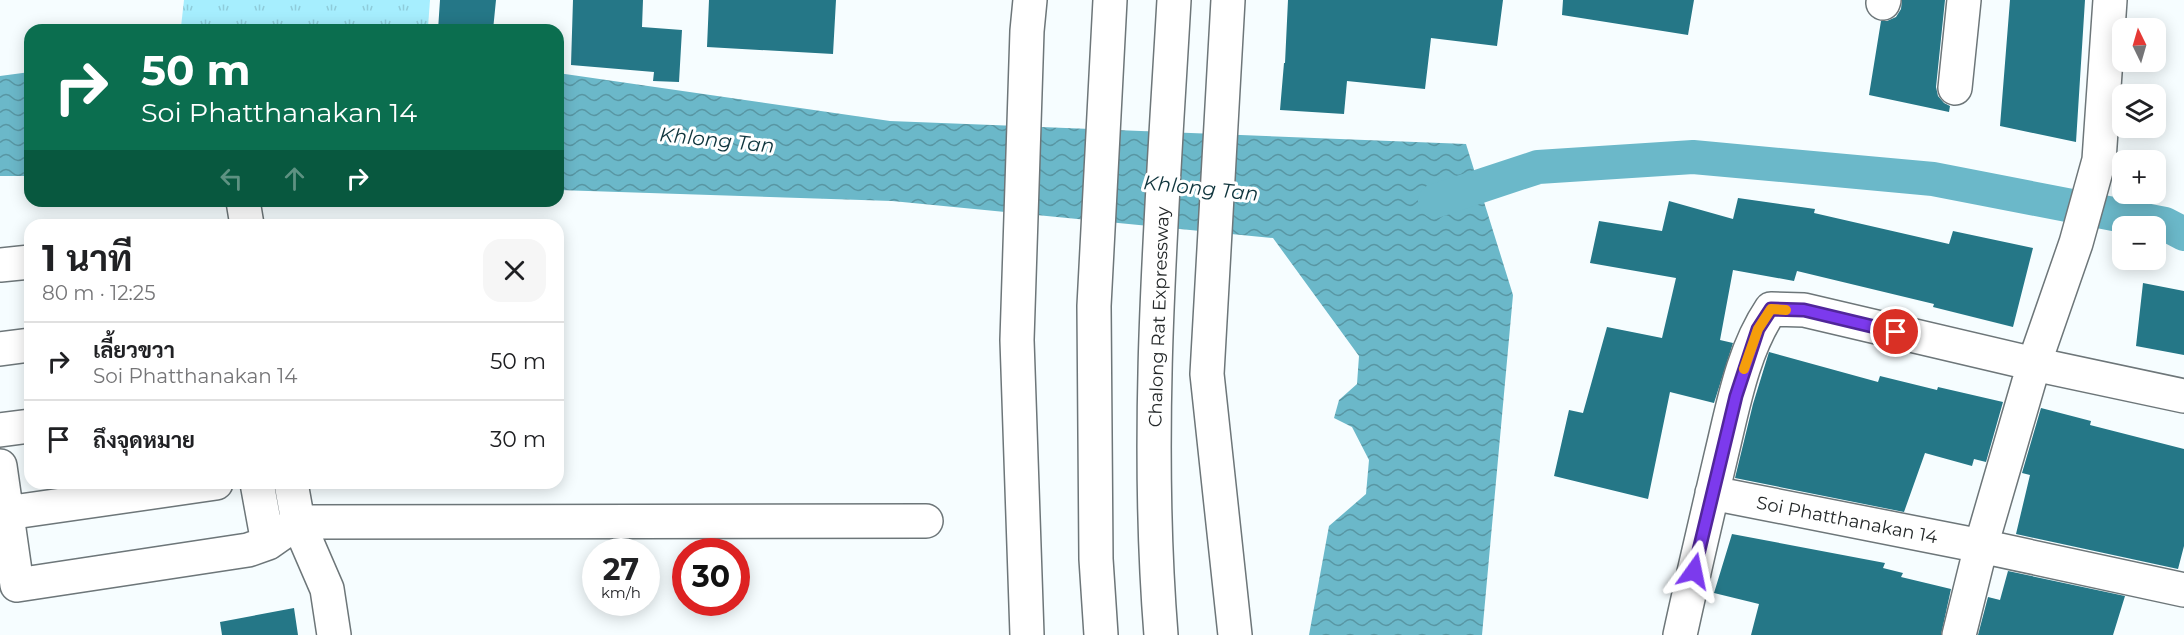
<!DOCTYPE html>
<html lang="th">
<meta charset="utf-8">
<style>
:root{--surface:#fff;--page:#f6f6f6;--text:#202124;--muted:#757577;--line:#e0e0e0}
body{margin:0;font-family:Montserrat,Sarabun,sans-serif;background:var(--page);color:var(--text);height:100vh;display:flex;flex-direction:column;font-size:22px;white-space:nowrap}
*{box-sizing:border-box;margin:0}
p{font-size:20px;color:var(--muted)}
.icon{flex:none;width:33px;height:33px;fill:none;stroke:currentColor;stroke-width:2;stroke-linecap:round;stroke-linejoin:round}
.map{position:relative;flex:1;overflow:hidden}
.details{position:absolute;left:24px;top:219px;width:540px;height:270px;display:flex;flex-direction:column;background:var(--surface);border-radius:18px;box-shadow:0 3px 15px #0003}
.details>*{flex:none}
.banner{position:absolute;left:24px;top:24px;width:540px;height:183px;border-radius:18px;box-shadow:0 3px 15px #0003;background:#0b6e4f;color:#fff;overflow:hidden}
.needle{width:39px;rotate:355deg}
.fabs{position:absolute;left:2112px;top:18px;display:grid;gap:12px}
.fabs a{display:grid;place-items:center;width:54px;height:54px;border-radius:12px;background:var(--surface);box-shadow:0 3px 15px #0003;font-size:30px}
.speed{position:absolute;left:582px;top:538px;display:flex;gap:12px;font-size:30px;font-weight:700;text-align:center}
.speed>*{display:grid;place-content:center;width:78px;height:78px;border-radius:50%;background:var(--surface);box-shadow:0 3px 15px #0003;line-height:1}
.speed small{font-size:15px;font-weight:400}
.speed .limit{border:9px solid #d22;background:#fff;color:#111}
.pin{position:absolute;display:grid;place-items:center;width:51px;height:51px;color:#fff;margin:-26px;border:3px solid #fff;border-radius:50%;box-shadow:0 2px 6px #0007}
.me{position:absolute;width:66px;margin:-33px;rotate:12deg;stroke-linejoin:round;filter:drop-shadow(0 0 4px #0008)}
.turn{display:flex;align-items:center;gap:21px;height:126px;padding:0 18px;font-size:27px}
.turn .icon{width:78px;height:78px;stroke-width:2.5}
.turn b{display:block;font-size:42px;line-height:51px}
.lanes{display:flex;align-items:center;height:57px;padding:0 18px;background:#0003;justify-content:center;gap:30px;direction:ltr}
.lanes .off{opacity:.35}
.round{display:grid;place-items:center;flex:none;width:63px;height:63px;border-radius:18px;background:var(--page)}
.overview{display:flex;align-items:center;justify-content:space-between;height:102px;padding:0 18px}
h1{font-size:36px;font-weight:700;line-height:45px}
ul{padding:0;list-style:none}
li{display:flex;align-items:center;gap:18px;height:78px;padding:0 18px;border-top:2px solid var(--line)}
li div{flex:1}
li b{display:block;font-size:22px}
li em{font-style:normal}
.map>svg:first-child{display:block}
.grass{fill:url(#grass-tufts)}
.water{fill:url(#water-waves)}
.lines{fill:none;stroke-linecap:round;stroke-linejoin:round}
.canal{stroke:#6bb8c9;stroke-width:34}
.building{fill:#257787}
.minor-casing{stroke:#6d7679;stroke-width:36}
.highway-casing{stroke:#6d7679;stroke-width:36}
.minor{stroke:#fff;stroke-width:33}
.highway{stroke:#fff;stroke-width:33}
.route-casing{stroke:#51269a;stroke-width:15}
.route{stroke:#7c3aed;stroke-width:10}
.slow{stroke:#f59e0b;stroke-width:10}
.labels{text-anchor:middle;stroke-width:6;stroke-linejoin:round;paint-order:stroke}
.street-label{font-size:18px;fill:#242829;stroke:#fff}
.water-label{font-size:20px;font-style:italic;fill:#0f353d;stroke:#fff}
</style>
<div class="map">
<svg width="2184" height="635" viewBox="0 0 2184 635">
<defs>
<pattern id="grass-tufts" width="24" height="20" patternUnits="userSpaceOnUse" patternTransform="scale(1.5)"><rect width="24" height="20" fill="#a6eefe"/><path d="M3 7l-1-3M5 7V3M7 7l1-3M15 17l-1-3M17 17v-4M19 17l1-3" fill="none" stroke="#8fccda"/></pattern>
<pattern id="water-waves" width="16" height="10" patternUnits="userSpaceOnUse" patternTransform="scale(1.5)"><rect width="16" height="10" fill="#6bb8c9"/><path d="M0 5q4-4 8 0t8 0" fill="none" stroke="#5896a3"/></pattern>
</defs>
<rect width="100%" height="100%" fill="#f6fdff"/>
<path class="grass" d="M 184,0 L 430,0 L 428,27 L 181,27 Z"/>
<path class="water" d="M 30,72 L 30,176 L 0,176 L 0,76 Z
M 558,73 L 890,121 L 1466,144 L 1513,295 L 1482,635 L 1309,635 L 1329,526 L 1366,494 L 1369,460 L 1352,427 L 1334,418 L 1339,400 L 1357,384 L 1359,356 L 1273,238 L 892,201 L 558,190 Z"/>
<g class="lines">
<path class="canal" d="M 1435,201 L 1538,167 L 1693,157 L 1933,179 L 2165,224 L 2184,234"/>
</g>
<path class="building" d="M 440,0 L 496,0 L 493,30 L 438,30 Z
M 573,0 L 643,0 L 642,27 L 682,30 L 679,82 L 653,81 L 654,72 L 571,65 Z
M 709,0 L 836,0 L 833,54 L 707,47 Z
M 1288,0 L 1503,0 L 1497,46 L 1431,38 L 1425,89 L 1347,81 L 1344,114 L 1280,110 L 1284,63 L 1285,63 Z
M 1563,0 L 1694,0 L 1688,35 L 1562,15 Z
M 1902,0 L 1945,0 L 1936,87 L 1938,96 L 1944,103 L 1950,106 L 1949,112 L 1869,95 L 1881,21 L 1887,21 L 1896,17 L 1901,9 Z
M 2010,0 L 2085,0 L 2076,142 L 2000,126 Z
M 1738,198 L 1815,209 L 1814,213 L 1949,244 L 1953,231 L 2033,248 L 2013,327 L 1933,307 L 1934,304 L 1797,271 L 1794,281 L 1733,270 L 1720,340 L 1733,343 L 1714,403 L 1670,392 L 1648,499 L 1554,476 L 1569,410 L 1583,413 L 1607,327 L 1662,338 L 1676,278 L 1590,263 L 1599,221 L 1662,231 L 1669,201 L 1733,219 Z
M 2143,283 L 2184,291 L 2184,355 L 2136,346 Z
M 1769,352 L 1878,382 L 1880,376 L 1937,390 L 1938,387 L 2003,402 L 1986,462 L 1974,459 L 1972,466 L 1925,453 L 1904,512 L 1735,478 L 1753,404 Z
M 2041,408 L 2091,421 L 2090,425 L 2184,449 L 2184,546 L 2178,569 L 2016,534 L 2030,475 L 2022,473 Z
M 1732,534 L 1885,563 L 1883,568 L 1903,573 L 1901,577 L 1951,589 L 1941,635 L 1751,635 L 1759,604 L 1714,593 Z
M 2008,571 L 2125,596 L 2113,635 L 1978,635 L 1988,597 L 2000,600 Z
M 294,608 L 298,635 L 222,635 L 220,622 Z"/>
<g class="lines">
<defs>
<path id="minor" d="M 1883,3 L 1884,0
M 1955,88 L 1964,0
M 243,201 L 247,225
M 0,265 L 30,262
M 0,349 L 30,345
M 0,430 L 30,426
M 0,466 L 17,585 L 248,550 L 268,543 L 298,522 L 926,521
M 257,483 L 268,543
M 291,483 L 298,522 L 327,589 L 334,635
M 1712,493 L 1981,546 L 2184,590
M 0,514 L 216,483
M 1680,635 C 1693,575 1707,516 1721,456 C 1733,407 1742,352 1771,309 L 1804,310 L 2034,364 L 2184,396
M 1959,635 L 1981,546 L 2034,364 L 2076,243 L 2099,160 L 2110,0"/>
<path id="highway" d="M 1228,0 L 1207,374 L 1235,635
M 1027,635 L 1017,340 L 1027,31 L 1030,0
M 1101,635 L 1096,559 L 1094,306 L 1110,0
M 1161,635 C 1144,424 1162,211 1174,0"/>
</defs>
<use href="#minor" class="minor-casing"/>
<use href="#highway" class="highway-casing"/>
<use href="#minor" class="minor"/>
<use href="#highway" class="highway"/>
</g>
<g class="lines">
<defs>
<path id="route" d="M 1694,571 L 1736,396 L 1758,329 L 1771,309 L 1804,310 L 1896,332"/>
</defs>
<use href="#route" class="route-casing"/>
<use href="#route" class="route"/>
<path class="slow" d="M 1744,369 L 1758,329 L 1771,309 L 1786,310"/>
</g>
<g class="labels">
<g class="street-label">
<text transform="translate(1159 317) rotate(-88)" y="6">Chalong Rat Expressway</text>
<text transform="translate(1847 520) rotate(11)" y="6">Soi Phatthanakan 14</text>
</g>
<g class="water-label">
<text transform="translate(717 140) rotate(6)" y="7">Khlong Tan</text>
<text transform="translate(1201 188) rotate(6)" y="7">Khlong Tan</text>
</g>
</g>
</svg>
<div class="fabs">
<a><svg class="needle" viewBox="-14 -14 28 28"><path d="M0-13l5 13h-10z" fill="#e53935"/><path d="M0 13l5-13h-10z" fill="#757577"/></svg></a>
<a><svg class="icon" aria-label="layers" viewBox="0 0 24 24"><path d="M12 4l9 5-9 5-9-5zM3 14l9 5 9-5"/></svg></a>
<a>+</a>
<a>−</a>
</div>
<div class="speed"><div>27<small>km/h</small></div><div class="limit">30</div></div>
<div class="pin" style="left:1896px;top:332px;background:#d93025"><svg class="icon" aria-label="arrive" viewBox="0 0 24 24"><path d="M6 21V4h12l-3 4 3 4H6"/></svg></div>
<svg class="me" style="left:1694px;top:571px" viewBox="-20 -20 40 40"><path d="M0-17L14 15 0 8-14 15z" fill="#7c3aed" stroke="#fff" stroke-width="4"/></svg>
<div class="banner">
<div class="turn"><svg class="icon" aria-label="right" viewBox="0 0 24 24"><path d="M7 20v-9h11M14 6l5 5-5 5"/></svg><div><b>50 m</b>Soi Phatthanakan 14</div></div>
<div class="lanes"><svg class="icon off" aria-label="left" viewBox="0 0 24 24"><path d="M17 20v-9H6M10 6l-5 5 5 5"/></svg><svg class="icon off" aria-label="ahead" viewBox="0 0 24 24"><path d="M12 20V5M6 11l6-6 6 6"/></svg><svg class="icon" aria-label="right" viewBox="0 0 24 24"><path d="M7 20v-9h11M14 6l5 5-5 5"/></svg></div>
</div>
<section class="details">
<div class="overview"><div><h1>1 นาที</h1><p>80 m · 12:25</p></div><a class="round"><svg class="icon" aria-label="close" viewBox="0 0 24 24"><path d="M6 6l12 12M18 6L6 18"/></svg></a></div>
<ul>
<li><svg class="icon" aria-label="right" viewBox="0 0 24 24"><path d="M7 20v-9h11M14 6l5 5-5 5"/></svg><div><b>เลี้ยวขวา</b><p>Soi Phatthanakan 14</p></div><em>50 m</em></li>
<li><svg class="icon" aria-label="arrive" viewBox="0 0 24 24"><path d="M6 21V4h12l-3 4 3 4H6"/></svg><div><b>ถึงจุดหมาย</b></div><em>30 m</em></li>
</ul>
</section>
</div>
